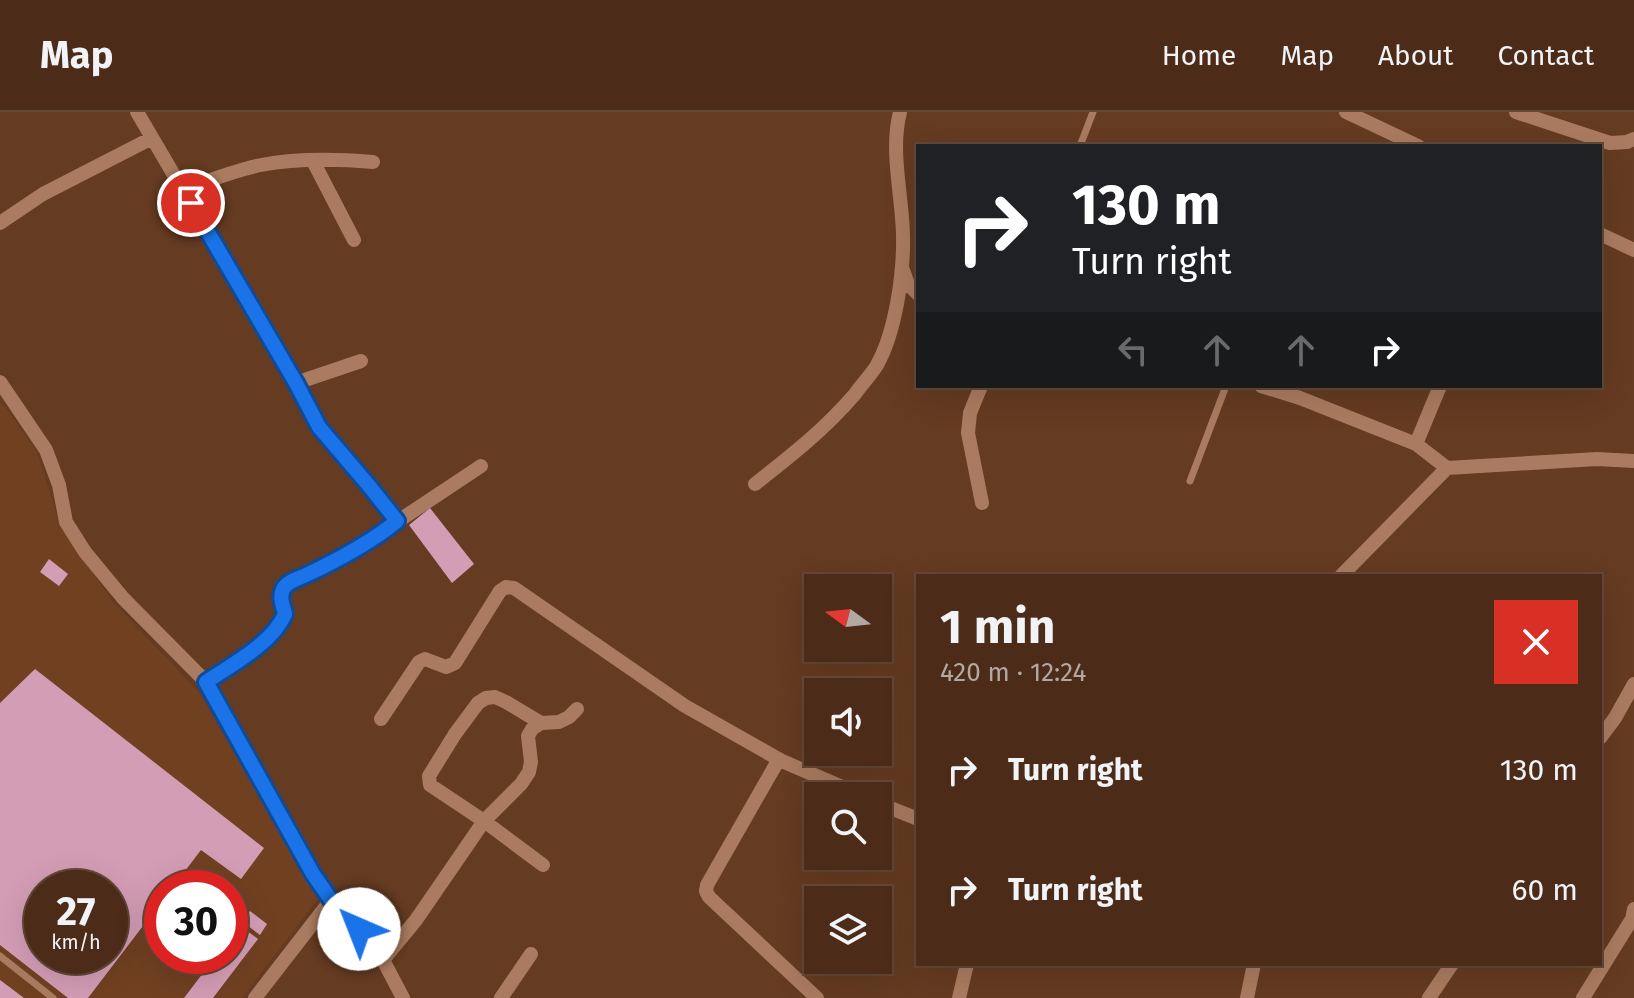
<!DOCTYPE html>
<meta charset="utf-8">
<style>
:root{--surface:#4c2c19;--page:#563826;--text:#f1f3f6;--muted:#b2a7a2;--line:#634838}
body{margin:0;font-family:"Fira Sans",sans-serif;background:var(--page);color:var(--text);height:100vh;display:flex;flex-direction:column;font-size:30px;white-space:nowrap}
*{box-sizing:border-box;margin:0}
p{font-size:26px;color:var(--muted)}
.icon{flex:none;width:44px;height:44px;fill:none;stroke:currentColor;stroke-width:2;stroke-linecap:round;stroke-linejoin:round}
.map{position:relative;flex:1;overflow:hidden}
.drawer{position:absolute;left:916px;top:462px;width:686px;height:392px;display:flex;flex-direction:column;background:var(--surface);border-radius:0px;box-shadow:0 8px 32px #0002,0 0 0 2px var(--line)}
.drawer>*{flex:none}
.banner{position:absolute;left:916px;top:32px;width:686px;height:244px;border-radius:0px;box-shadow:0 8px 32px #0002,0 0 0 2px var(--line);background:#202124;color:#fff;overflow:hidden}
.needle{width:52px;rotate:285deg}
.fabs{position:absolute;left:804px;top:462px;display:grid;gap:16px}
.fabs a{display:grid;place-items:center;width:88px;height:88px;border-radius:0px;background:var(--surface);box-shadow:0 8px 32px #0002,0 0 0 2px var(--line);font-size:40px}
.speed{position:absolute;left:24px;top:758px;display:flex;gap:16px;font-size:40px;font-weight:700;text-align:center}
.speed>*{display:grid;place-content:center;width:104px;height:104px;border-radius:50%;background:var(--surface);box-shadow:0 8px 32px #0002,0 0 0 2px var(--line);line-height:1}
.speed small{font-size:20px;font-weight:400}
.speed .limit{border:12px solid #d22;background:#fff;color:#111}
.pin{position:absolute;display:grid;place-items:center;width:68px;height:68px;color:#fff;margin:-34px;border:4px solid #fff;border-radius:50%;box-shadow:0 2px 8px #0007}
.me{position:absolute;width:88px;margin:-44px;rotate:316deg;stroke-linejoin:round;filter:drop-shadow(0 0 6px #0008)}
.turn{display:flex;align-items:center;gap:28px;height:168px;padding:0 24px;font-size:36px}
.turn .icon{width:104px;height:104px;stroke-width:2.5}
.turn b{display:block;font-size:56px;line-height:68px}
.lanes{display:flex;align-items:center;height:76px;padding:0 24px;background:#0003;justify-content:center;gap:40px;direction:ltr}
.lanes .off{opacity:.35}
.round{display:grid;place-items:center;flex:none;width:84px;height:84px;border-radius:0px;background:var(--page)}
.head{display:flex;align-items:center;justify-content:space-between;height:136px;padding:0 24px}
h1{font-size:48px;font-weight:700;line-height:60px}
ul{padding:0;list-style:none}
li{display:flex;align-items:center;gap:24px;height:120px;padding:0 24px}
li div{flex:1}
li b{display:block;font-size:30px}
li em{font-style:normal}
header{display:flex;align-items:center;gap:48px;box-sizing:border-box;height:112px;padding:0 40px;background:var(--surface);border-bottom:2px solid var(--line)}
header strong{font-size:38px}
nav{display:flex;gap:44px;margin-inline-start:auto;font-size:28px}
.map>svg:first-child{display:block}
.built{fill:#714021;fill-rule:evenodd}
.building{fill:#d39db5;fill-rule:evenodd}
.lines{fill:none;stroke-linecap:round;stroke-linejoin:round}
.lane{stroke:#aa7b60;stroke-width:7}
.street{stroke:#aa7b60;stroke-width:14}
.route-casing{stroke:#114b97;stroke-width:20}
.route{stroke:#1a73e8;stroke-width:14}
</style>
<header>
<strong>Map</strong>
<nav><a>Home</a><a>Map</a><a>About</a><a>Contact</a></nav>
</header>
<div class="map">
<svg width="1634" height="886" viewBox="0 0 1634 886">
<rect width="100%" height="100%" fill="#653b21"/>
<path class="built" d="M 0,288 L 37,340 L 60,413 L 112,489 L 199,580 L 318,787 L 242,886 L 0,886 ZM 42,776 L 110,776 L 110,844 L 42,844 ZM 162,776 L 230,776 L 230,844 L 162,844 Z"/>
<path class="building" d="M 430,396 L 474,452 L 452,471 L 409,413 Z
M 49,447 L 68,462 L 59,474 L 40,460 Z
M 35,557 L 264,736 L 241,767 L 201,738 L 172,776 L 162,776 L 162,789 L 88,886 L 68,886 L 0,833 L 0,591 ZM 42,776 L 110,776 L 110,844 L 42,844 Z
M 250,799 L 267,812 L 260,823 L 243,810 Z
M 239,813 L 258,827 L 213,886 L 184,886 L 216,844 L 230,844 L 230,826 Z
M 0,868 L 24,886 L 0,886 Z"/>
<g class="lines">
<path class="lane" d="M 1080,34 L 1093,0
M 1190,369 L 1226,274
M 0,844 L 53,886"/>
<path class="street" d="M 137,0 L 296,271 L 319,315 L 359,362 L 397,409
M 1346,0 L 1418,34
M 1516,0 L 1610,31 L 1627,30 L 1634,27
M 313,49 L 354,128
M 184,77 C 209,69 235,58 261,53 C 298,46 336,47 373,50
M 0,111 L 43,82 L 152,26
M 1600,122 L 1634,138
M 903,158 L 908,172 L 918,182
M 0,270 L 46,338 L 59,373 L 66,410 L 85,440 L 123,486 L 206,570 L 313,762 L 331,788 L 359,817 L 383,848 L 403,886
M 296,271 L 361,249
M 981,274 L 970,301 L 968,321 L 982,391
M 1261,274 L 1300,286 L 1416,332
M 1440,274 L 1416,332 L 1447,356
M 755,372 C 792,343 824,318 855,282 C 862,272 871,263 877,253 C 896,219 904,160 903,122 C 902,82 890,39 900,0
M 1341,464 L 1447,356 L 1597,347 L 1634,349
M 206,570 C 232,553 272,531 285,502 L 281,489 L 282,480 L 289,470 L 350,441 L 481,354
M 381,607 L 419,550 L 425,547 L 446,555 L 455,551 L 500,479 L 506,475 L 514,476 L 685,594 L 782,649 L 863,684
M 541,611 L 506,590 L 495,585 L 486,586 L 478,591 L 455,622 L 429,664 L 430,673 L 484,709 L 543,753
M 1600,626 L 1615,606 L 1634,572
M 779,647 L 707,773 L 706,779 L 709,785 L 817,886
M 878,691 L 918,707
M 383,848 L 416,808 L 484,709 L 521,672 L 529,660 L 531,650 L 528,624 L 532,617 L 541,611 L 559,610 L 569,605 L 577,597
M 255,886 L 331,788
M 501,886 L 531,842
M 959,886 L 967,852
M 1247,886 L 1254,852
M 1429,886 L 1452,852
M 1583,886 L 1632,807 L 1634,797"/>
</g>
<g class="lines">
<defs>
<path id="route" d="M 191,91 L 296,271 L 319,315 L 370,375 L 397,409 C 369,432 336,449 304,464 C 296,467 287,470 283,477 C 279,486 283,493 285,502 C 273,531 231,553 206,570 L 313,762 L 331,788 L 359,817"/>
</defs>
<use href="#route" class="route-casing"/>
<use href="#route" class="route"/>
</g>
</svg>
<div class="fabs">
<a><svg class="needle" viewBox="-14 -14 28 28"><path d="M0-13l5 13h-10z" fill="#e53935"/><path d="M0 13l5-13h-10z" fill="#b2a7a2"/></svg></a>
<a><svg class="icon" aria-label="sound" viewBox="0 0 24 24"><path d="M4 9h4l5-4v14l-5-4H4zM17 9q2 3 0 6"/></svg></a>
<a><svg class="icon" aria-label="search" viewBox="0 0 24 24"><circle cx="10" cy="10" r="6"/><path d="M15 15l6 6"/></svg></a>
<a><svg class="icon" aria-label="layers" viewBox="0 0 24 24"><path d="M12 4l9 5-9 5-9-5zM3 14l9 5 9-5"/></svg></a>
</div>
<div class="speed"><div>27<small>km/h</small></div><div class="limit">30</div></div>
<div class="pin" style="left:191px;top:91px;background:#d93025"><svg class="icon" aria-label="arrive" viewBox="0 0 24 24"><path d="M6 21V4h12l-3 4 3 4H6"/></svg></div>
<svg class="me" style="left:359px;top:817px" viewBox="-20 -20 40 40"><circle r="19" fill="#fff"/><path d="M0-13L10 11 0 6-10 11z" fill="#1a73e8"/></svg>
<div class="banner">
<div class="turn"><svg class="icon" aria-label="right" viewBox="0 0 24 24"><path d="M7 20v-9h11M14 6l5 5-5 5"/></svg><div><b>130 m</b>Turn right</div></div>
<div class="lanes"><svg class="icon off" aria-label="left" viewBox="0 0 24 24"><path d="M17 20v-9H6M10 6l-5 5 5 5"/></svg><svg class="icon off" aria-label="ahead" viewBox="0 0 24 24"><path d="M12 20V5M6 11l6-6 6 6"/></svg><svg class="icon off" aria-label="ahead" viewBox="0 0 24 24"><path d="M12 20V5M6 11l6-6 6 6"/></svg><svg class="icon" aria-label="right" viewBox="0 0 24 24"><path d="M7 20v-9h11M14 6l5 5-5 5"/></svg></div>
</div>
<section class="drawer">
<div class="head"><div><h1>1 min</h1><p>420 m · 12:24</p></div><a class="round" style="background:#d93025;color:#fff"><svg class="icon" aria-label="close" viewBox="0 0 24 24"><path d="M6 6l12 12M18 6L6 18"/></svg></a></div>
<ul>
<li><svg class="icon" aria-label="right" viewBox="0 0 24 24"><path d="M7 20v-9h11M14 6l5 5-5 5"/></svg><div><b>Turn right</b></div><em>130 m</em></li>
<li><svg class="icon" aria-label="right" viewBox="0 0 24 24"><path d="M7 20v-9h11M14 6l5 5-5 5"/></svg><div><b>Turn right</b></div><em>60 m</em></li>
</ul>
</section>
</div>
